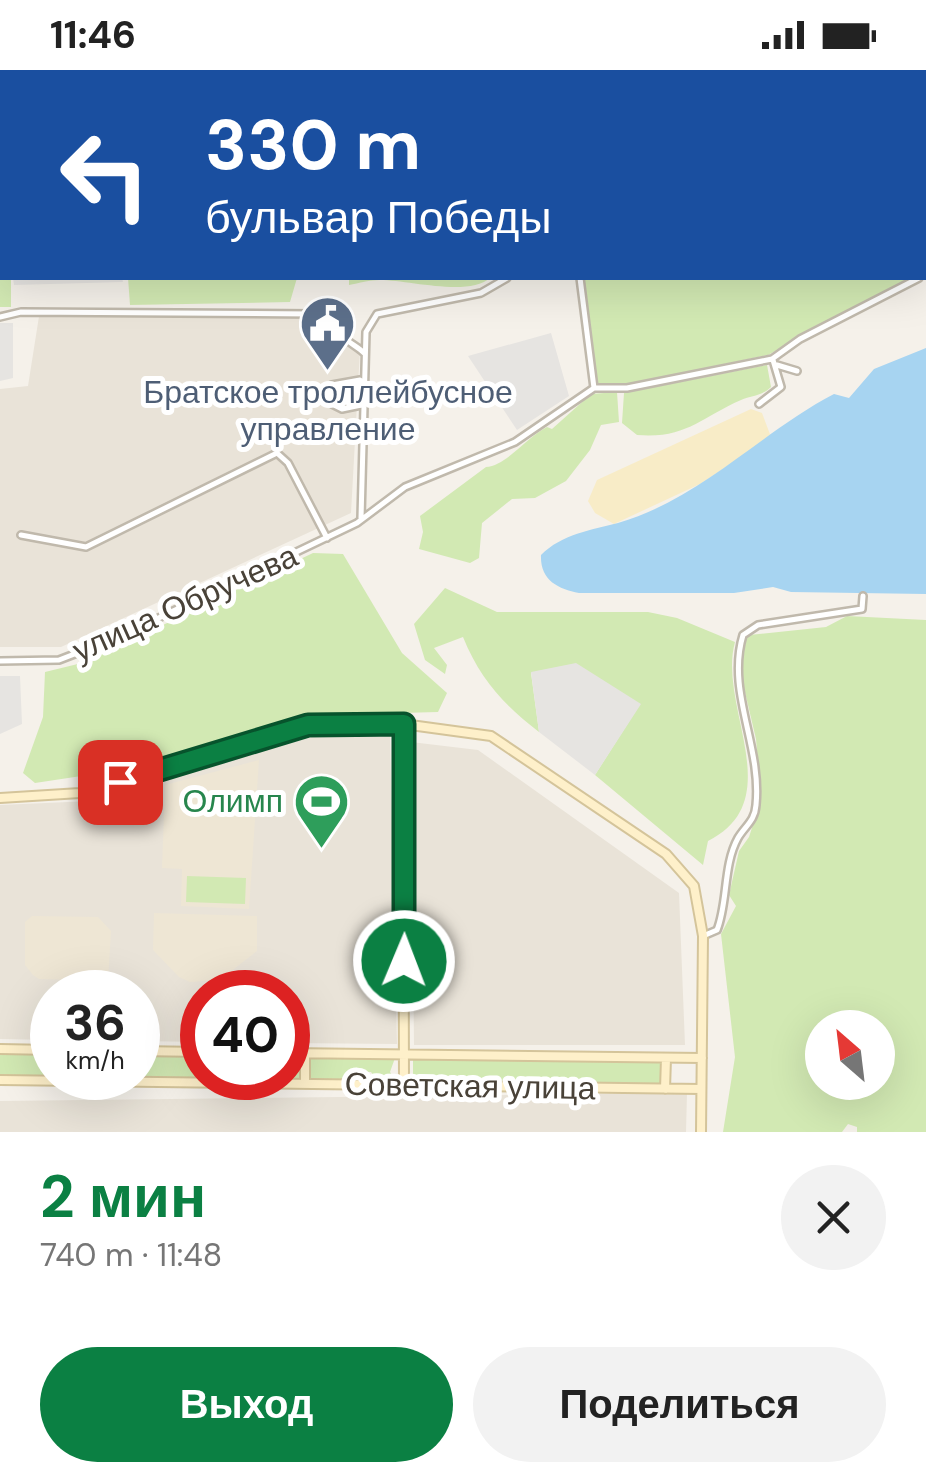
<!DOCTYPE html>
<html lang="ru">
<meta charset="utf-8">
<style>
:root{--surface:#fff;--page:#f2f2f2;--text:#222;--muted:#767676;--accent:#0b8043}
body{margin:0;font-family:"DM Sans",sans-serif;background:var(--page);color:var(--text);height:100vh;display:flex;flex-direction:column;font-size:38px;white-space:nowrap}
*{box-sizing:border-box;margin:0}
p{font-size:32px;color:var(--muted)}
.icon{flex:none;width:55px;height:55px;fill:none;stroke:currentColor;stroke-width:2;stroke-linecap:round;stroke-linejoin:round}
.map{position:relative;height:1062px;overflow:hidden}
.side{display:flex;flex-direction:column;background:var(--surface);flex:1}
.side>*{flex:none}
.guide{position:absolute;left:0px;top:0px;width:928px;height:210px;box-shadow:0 10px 40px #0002;background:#1a4fa0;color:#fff;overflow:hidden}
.needle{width:65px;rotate:332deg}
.fabs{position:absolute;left:805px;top:940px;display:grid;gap:20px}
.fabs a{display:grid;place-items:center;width:90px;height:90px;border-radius:50%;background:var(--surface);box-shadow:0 10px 40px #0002;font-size:50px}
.speed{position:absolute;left:30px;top:900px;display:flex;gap:20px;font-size:50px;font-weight:700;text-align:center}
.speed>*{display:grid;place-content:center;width:130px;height:130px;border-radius:50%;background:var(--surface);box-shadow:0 10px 40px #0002;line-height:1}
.speed small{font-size:25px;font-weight:400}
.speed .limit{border:15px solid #d22;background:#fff;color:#111}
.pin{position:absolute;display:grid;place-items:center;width:85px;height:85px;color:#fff;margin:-42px;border-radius:20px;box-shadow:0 5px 15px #0006}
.me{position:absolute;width:110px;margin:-55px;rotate:1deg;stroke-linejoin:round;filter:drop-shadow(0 0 8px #0008)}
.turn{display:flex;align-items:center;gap:35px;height:210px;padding:0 40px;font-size:45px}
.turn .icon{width:130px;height:130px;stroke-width:2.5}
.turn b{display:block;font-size:70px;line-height:85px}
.round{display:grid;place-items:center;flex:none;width:105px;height:105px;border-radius:52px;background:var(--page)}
.headline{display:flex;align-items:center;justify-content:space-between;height:170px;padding:0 40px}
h1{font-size:60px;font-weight:700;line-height:75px;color:var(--accent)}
.button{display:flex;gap:20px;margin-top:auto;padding:20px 40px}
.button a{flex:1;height:115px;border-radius:60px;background:var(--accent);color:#fff;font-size:40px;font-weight:700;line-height:115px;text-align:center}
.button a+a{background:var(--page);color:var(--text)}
.status{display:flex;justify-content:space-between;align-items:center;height:70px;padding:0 50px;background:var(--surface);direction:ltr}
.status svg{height:28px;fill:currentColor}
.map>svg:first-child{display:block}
.residential{fill:#e9e3d8}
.education{fill:#eee6d4}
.green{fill:#d2e9b3;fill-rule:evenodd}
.sand{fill:#f8ecc7}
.parking{fill:#e6e4e1}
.water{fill:#a7d4f1}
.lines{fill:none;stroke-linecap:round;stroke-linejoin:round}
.street-casing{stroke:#c0b9ac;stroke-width:10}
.secondary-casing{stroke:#d4c49a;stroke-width:12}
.street{stroke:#fff;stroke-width:5}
.secondary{stroke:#fef0ca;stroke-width:8}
.route-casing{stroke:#07532c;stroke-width:25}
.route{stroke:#0b8043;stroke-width:18}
.labels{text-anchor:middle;stroke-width:10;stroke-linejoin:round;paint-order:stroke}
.service-label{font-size:32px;fill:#4e5e75;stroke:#fff}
.street-label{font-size:32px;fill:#494238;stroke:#fff}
.leisure-label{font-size:32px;fill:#27864d;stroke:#fff;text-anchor:end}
</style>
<div class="status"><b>11:46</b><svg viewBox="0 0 49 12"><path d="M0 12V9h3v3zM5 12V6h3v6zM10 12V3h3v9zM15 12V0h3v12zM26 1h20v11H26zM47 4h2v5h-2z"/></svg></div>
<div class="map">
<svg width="926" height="1062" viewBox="0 0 926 1062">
<rect width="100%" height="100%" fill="#f5f1ea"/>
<path class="residential" d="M 40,240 L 324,246 L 344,275 L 360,280 L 351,443 L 61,577 L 0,577 L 0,319 L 28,316 Z
M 390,666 L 397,974 L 288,973 L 288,922 L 202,922 L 202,972 L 138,971 L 138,922 L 52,922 L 52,970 L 0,969 L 0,735 L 91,731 L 312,667 Z
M 411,672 L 478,680 L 679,823 L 685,975 L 414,975 Z
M 687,1023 L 686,1062 L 0,1062 L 0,1031 Z"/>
<path class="education" d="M 259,690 L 249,839 L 181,836 L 182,799 L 162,798 L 165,715 Z
M 154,843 L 257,846 L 257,881 L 220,910 L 190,912 L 179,907 L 153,880 Z
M 32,846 L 98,847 L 111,861 L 108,911 L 39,909 L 33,905 L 25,895 L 25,852 Z"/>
<path class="green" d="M 0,62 L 2,208 L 11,208 L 11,237 L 0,237 Z
M 128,208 L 297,208 L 290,232 L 130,235 Z
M 349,208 L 490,208 C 469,227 408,210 380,210 C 370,210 359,213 349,215 Z
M 583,208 L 913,208 L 768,285 L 629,314 L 596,314 Z
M 767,295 L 771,317 C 762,326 752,325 741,330 C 700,348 686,369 637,365 L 622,353 L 624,323 Z
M 617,322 L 619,352 L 601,355 L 590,380 L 566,411 L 535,428 L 512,429 L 482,453 L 479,488 L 470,493 L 419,479 L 423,462 L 420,446 L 486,397 C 506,396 527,367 547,357 L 552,359 L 591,324 Z
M 313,483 L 343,484 L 402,583 L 447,623 L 438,642 L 324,645 L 141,697 L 35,713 L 23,703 L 43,647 L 45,602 L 86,592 Z
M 445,518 L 497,542 L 648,542 L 677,548 L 735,572 C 717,636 790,730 708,771 L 703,795 L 595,705 L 640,634 L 531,603 L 539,662 C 503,634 480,609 463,567 L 434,578 L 447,595 L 445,604 L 425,590 L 414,554 Z
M 847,546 L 926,550 L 926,1062 L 857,1062 L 857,1057 L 848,1054 L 842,1062 L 723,1062 L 735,987 L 721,864 L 736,836 L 729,825 L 739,781 L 749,767 L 761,730 L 756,669 L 740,601 L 744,572 L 749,565 L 826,557 ZM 822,958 L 878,958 L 878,1012 L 822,1012 Z
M 187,806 L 246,808 L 245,834 L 186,832 Z
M 0,981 L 52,982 L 52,1007 L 0,1006 Z
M 138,984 L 202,985 L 202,1008 L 288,1008 L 288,986 L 296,986 L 300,1007 L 296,1010 L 105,1008 L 138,1008 Z
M 311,987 L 395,988 L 390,1002 L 396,1011 L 378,1011 L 371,1002 L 350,1002 L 343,1012 L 313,1011 L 309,1006 Z
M 413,989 L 663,990 L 662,1015 L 413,1012 Z"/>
<path class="sand" d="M 751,339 L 762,343 L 771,367 L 700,414 L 614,454 L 595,443 L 588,431 L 597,410 Z"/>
<path class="parking" d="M 13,208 L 122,208 L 123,212 L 14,215 Z
M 0,253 L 13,253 L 13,308 L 0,311 Z
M 551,263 L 569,326 L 517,360 L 468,286 Z
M 576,593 L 641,634 L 595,705 L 539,662 L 531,602 Z
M 0,606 L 20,606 L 22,654 L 0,664 Z"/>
<path class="water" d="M 926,278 L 926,524 L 791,522 L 773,517 L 734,523 L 579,523 C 558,519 540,510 541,485 C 562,464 591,460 618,453 C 701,429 761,362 834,324 L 849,328 L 874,299 Z"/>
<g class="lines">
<defs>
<path id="street" d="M 580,208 L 594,318
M 0,247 L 21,242 L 314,244 C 333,246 334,255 345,268 C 349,273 358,277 364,283
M 777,295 L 797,301
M 365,315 L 360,310 L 332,315 L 332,334 L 342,339 L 366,334
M 759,334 L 781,317 L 773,290
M 361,448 L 366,262 L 377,244 L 481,223 L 507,208
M 21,465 L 86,477 L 277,383 L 288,393 L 327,468
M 0,591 L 59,590 L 121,566 L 357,453 L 405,417 L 515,372 L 594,318 L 627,318 L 772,289 L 800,269 L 919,208
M 703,866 L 717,860 C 728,833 723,795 738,768 C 745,756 755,751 756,735 C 762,676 726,622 743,565 L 758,555 L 862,539 L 863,526"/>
<path id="secondary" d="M 403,654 L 404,1015
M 0,728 L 80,723 L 308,655 L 403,654 L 491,666 L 666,784 L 694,816 L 703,866 L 701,1062
M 0,979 L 52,980
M 138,981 L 202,982
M 288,983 L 702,988
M 305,983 L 305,1014
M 0,1010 L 701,1019
M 665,1019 L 666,988"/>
</defs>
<use href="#street" class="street-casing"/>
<use href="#secondary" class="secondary-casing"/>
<use href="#street" class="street"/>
<use href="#secondary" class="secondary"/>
</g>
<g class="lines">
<defs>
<path id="route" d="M 120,712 L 308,655 L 404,654 L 404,891"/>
</defs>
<use href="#route" class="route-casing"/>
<use href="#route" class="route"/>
</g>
<defs>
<symbol id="civic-pin" viewBox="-11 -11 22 30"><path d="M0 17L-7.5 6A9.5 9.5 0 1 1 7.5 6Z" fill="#5c6f8a" stroke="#fff"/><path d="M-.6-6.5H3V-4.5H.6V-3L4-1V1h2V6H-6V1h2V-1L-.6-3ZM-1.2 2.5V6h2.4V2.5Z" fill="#fff"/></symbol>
<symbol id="stadium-pin" viewBox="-11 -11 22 30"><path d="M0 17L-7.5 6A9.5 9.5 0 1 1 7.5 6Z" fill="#2e9e5b" stroke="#fff"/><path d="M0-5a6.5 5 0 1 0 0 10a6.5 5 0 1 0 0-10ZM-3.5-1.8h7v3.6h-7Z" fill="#fff"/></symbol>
</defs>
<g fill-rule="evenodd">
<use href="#civic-pin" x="296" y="222" width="63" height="86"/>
<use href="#stadium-pin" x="290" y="700" width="63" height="86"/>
</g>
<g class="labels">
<g class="service-label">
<text x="328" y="333">Братское троллейбусное<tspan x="328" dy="37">управление</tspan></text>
</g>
<g class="street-label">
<text transform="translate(185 533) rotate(-24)" y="11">улица Обручева</text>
<text transform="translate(470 1016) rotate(1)" y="11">Советская улица</text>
</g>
<g class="leisure-label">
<text x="283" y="742">Олимп</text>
</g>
</g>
</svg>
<div class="fabs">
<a><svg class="needle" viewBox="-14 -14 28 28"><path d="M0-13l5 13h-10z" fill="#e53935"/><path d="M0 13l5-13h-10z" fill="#767676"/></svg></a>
</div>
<div class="speed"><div>36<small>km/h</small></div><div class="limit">40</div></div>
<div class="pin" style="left:120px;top:712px;background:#d93025"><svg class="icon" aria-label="arrive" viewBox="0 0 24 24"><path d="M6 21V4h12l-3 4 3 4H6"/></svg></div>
<svg class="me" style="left:404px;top:891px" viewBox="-20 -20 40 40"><circle r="17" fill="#0b8043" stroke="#fff" stroke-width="3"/><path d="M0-11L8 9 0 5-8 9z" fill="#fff"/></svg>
<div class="guide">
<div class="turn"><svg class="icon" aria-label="left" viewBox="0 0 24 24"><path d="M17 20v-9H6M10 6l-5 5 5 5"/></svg><div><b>330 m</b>бульвар Победы</div></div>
</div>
</div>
<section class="side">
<div class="headline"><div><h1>2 мин</h1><p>740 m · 11:48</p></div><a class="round"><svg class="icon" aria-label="close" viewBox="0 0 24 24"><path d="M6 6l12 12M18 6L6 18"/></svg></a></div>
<div class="button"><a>Выход</a><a>Поделиться</a></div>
</section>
